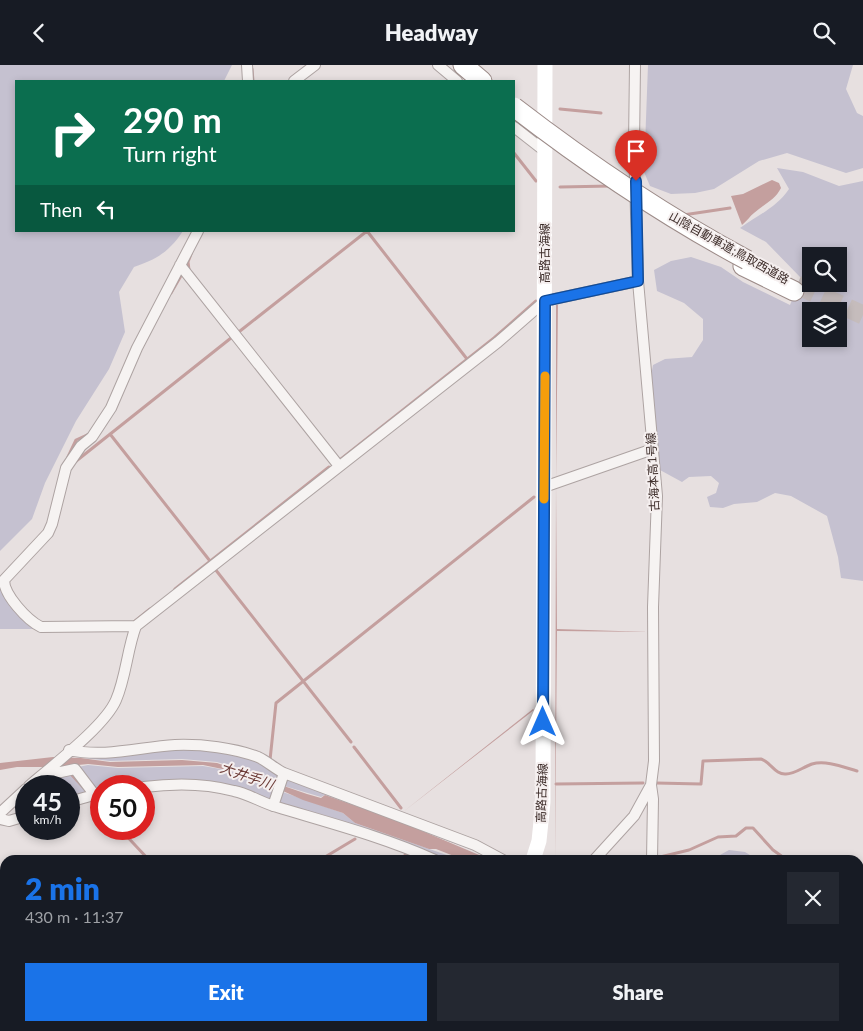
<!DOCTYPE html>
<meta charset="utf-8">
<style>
:root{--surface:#171b24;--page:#242831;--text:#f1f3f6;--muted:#9ea1a6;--accent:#1a73e8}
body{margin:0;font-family:Lato,"Noto Sans JP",sans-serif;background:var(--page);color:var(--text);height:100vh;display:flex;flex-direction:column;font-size:19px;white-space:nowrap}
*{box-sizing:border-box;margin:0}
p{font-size:16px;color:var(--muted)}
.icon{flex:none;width:28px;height:28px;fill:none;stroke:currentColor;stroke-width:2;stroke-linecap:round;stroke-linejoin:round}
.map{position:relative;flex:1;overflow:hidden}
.sheet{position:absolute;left:0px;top:790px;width:864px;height:176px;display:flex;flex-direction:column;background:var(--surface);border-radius:15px 15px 0 0;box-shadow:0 2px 8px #0003}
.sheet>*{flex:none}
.top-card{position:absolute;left:15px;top:15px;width:500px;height:152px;border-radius:0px;box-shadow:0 2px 8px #0003;background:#0b6e4f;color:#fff;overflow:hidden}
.tools{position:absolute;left:802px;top:182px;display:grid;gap:10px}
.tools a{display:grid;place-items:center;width:45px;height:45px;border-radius:0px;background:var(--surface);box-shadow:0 2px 8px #0003;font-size:25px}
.speed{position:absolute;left:15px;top:710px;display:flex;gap:10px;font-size:25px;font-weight:700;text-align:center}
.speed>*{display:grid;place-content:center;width:65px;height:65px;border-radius:50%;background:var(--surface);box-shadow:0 2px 8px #0003;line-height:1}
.speed small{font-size:12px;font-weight:400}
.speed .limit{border:8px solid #d22;background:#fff;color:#111}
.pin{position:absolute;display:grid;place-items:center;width:42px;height:42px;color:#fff;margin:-51px -21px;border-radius:50% 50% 50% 0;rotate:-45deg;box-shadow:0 0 5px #0007}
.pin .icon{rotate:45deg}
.me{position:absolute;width:55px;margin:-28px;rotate:0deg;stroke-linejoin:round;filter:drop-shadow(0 0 4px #0008)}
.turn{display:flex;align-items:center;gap:18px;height:105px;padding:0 25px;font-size:22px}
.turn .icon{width:65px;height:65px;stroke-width:2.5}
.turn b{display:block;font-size:35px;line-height:42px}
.then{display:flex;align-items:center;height:48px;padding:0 25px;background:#0003;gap:10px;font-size:19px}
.round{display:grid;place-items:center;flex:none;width:52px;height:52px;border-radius:0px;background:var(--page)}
.overview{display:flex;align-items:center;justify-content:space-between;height:85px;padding:0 25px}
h1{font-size:30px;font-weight:800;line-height:38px;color:var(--accent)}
.action{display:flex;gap:10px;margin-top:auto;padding:10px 25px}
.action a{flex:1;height:58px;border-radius:0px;background:var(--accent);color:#fff;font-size:20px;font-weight:800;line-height:58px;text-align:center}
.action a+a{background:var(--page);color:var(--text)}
header{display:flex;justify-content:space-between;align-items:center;height:65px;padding:0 25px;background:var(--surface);font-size:22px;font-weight:800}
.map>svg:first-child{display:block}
.green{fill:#c5c1d0;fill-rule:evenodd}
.water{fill:#c49f9e}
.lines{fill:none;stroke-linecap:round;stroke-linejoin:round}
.stream{stroke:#c49f9e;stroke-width:3}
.highway-tunnel{stroke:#c5bcbc;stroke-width:19;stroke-dasharray:19 9;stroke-linecap:butt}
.street-casing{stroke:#ada3a2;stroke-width:12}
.highway-casing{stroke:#9c8b88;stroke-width:21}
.street{stroke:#f6f3f2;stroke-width:10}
.secondary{stroke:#fff;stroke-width:15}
.highway{stroke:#fff;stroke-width:19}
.highway-bridge-casing{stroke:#9c8b88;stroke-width:21;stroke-linecap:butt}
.highway-bridge{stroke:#fff;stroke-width:19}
.route-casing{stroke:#114b97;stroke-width:12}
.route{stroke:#1a73e8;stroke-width:9}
.slow{stroke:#f59e0b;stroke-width:9}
.labels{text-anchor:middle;stroke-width:4;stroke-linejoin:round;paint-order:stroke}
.street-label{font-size:12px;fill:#3d2d2a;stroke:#f5efef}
.water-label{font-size:14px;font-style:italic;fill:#6d3c38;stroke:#f5efef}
</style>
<header><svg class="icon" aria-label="back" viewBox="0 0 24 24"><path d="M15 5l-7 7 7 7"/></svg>Headway<svg class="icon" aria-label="search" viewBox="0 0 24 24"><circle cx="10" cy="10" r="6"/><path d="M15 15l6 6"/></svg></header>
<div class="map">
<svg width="863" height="966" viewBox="0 0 863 966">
<rect width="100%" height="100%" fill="#e7e0e0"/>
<path class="green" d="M 0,0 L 232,0 L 224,16 L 16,16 L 16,166 L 183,166 C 169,187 157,194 134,202 L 119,227 L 125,267 L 109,304 L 76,356 L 45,418 L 32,454 L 0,486 Z
M 648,0 L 853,0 L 846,24 L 857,48 L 863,51 L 863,103 L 846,108 L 787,88 L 759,96 L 714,124 L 695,128 L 671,129 L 650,121 L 644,107 Z
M 777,103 L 803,107 L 839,121 L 863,116 L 863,516 L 841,513 L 838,492 L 827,451 L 791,431 L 775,428 L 757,437 L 734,439 L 723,443 L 710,442 L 707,432 L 716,428 L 719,418 L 711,411 L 689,412 L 682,417 L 660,405 L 651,311 L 653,300 L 665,294 L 692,292 L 703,275 L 703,254 L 684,238 L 657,226 L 654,205 L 671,196 L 691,192 L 721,202 L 743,217 L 790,240 L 801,213 L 766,177 L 740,163 C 758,150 776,143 789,124 ZM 811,191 L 839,191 L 839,219 L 811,219 ZM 811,246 L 839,246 L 839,274 L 811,274 Z
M 0,515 L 36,564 L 0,564 Z
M 177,682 L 247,691 L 281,709 L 278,719 L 244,705 L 217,697 L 182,694 L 110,696 L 67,691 L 69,689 Z
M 88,700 L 118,703 L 203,701 L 232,706 L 277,725 L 272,736 L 173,716 L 101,721 L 101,724 L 95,725 L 78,702 Z
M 72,705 L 87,727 L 69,733 L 69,721 L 35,721 L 40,717 Z
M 285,711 L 471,780 L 480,788 L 325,730 L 321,732 L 281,720 Z
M 280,726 L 343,748 L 355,758 L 461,795 L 443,795 L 427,786 L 324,750 L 277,739 Z
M 729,785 L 745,787 L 758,795 L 711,795 Z
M 859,861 L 863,863 L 863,966 L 654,966 L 653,961 L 859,961 Z"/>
<path class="water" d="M 772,115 L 779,118 L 781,123 C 775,135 764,139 754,148 C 750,151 747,156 742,160 L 731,131 L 743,129 Z
M 556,240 L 558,240 L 556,415 Z
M 556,418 L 557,564 L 649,567 L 557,566 L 555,795 Z
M 533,644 L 534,645 L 403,747 Z
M 53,692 L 81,693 L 110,697 L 182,695 L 217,698 L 307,729 L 321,733 L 325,730 L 401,757 L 491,795 L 464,795 L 436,784 L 429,784 L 355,758 L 343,748 L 303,735 L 256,714 L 232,706 L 203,700 L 118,702 L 88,699 L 58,702 L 17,702 L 0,705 L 0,698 Z"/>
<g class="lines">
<path class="stream" d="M 252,4 L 253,16
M 560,44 L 601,48
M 514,88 L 536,116
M 560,122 L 611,121
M 683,150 L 730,143
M 367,166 L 467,294
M 189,205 L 188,197 L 191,189
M 171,228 L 182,209
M 240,266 L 367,166
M 110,369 L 210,496
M 68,392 L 76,375 L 87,370
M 341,394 L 494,273 L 536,236
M 75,397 L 231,273
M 215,504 L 351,677
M 175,524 L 329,402
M 134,557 L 150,544
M 354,682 L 401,743
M 270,695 L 276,638 L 534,432
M 70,708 L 83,722
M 656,718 L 701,719 L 703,696 L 761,694 C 771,697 775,710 786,709 C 795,709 803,702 812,699 C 826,695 843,702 857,706
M 556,719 L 643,718
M 93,734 L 101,743
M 120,764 L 149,795
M 405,790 L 417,795
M 656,793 L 689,785 L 718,772 L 736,771 L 746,763 L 753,763 L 773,785 L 787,795
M 320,795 L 355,774
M 859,837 L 863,837
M 0,954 L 5,949"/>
<path class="highway-tunnel" d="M 797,220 L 863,250"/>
<defs>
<path id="street" d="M 247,0 L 248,16
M 438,0 L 457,16
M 294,16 L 315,0
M 514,62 L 546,87
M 180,200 L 339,401
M 544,422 L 653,384
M 136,561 L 41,562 C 27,555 4,530 4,515 L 48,468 L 52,459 L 66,403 L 81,381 L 92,372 L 111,343 L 137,283 L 198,166
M 69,685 C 105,693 140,682 175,680 C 202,679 234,683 258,692 C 267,696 275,704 284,708 L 475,780 L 503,795
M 42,711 L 75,704 L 94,729
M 651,720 L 653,734 L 652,795
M 29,721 C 52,701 105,661 116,635 C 126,612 127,585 136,561 L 498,277 L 545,236 L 638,216
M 144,722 C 174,718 205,718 234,726 C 249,729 262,738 277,742 C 330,758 384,772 435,795
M 69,737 L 101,728
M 273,741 L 284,708
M 0,748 L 26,724
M 0,754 L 9,756 L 26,751
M 594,795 L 634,751 L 651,720 L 654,696 L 653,542 L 657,431 L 638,216 L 634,80 L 635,0
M 566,961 L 567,966
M 231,966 L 237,961"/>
<path id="highway" d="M 463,0 L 482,16
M 743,201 L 794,226
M 0,844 L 5,848
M 159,961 L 165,966
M 182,961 L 188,966"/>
</defs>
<use href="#street" class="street-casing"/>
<use href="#highway" class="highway-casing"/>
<use href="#street" class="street"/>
<path class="secondary" d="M 533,795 L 539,776 L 543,737 L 545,0
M 493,961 L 493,966"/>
<use href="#highway" class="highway"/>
<defs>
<path id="highway-bridge" d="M 514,42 C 588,99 665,151 747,195"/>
</defs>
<use href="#highway-bridge" class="highway-bridge-casing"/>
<use href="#highway-bridge" class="highway-bridge"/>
</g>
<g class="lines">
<defs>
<path id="route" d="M 543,657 L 545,236 L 638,216 L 636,116"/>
</defs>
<use href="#route" class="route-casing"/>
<use href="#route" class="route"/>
<path class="slow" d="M 544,434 L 545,311"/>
</g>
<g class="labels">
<g class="street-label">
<text transform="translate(729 183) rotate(29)" y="4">山陰自動車道;鳥取西道路</text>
<text transform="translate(545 188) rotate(-90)" y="4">高路古海線</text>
<text transform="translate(653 407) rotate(-93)" y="4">古海本高1号線</text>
<text transform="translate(542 728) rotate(-88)" y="4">高路古海線</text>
</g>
<g class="water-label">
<text transform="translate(247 711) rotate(19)" y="5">大井手川</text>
</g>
</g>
</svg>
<div class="tools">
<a><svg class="icon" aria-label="search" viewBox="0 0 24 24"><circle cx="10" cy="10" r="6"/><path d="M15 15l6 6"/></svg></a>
<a><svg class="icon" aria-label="layers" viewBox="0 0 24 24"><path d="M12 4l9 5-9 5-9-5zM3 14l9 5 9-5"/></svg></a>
</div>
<div class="speed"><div>45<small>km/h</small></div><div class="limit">50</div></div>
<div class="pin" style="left:636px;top:116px;background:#d93025"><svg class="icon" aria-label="arrive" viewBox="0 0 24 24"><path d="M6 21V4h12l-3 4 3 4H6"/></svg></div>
<svg class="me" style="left:543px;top:657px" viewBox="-20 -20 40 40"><path d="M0-17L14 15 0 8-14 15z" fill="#1a73e8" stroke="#fff" stroke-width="4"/></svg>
<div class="top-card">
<div class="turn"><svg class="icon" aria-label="right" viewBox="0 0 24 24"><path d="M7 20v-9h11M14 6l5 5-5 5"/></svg><div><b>290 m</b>Turn right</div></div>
<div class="then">Then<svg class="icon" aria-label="left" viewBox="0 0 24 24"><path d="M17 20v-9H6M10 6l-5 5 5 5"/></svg></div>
</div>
<section class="sheet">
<div class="overview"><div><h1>2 min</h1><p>430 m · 11:37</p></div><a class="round"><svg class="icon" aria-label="close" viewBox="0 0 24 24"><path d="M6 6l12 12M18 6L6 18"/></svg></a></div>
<div class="action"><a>Exit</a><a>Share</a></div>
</section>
</div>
